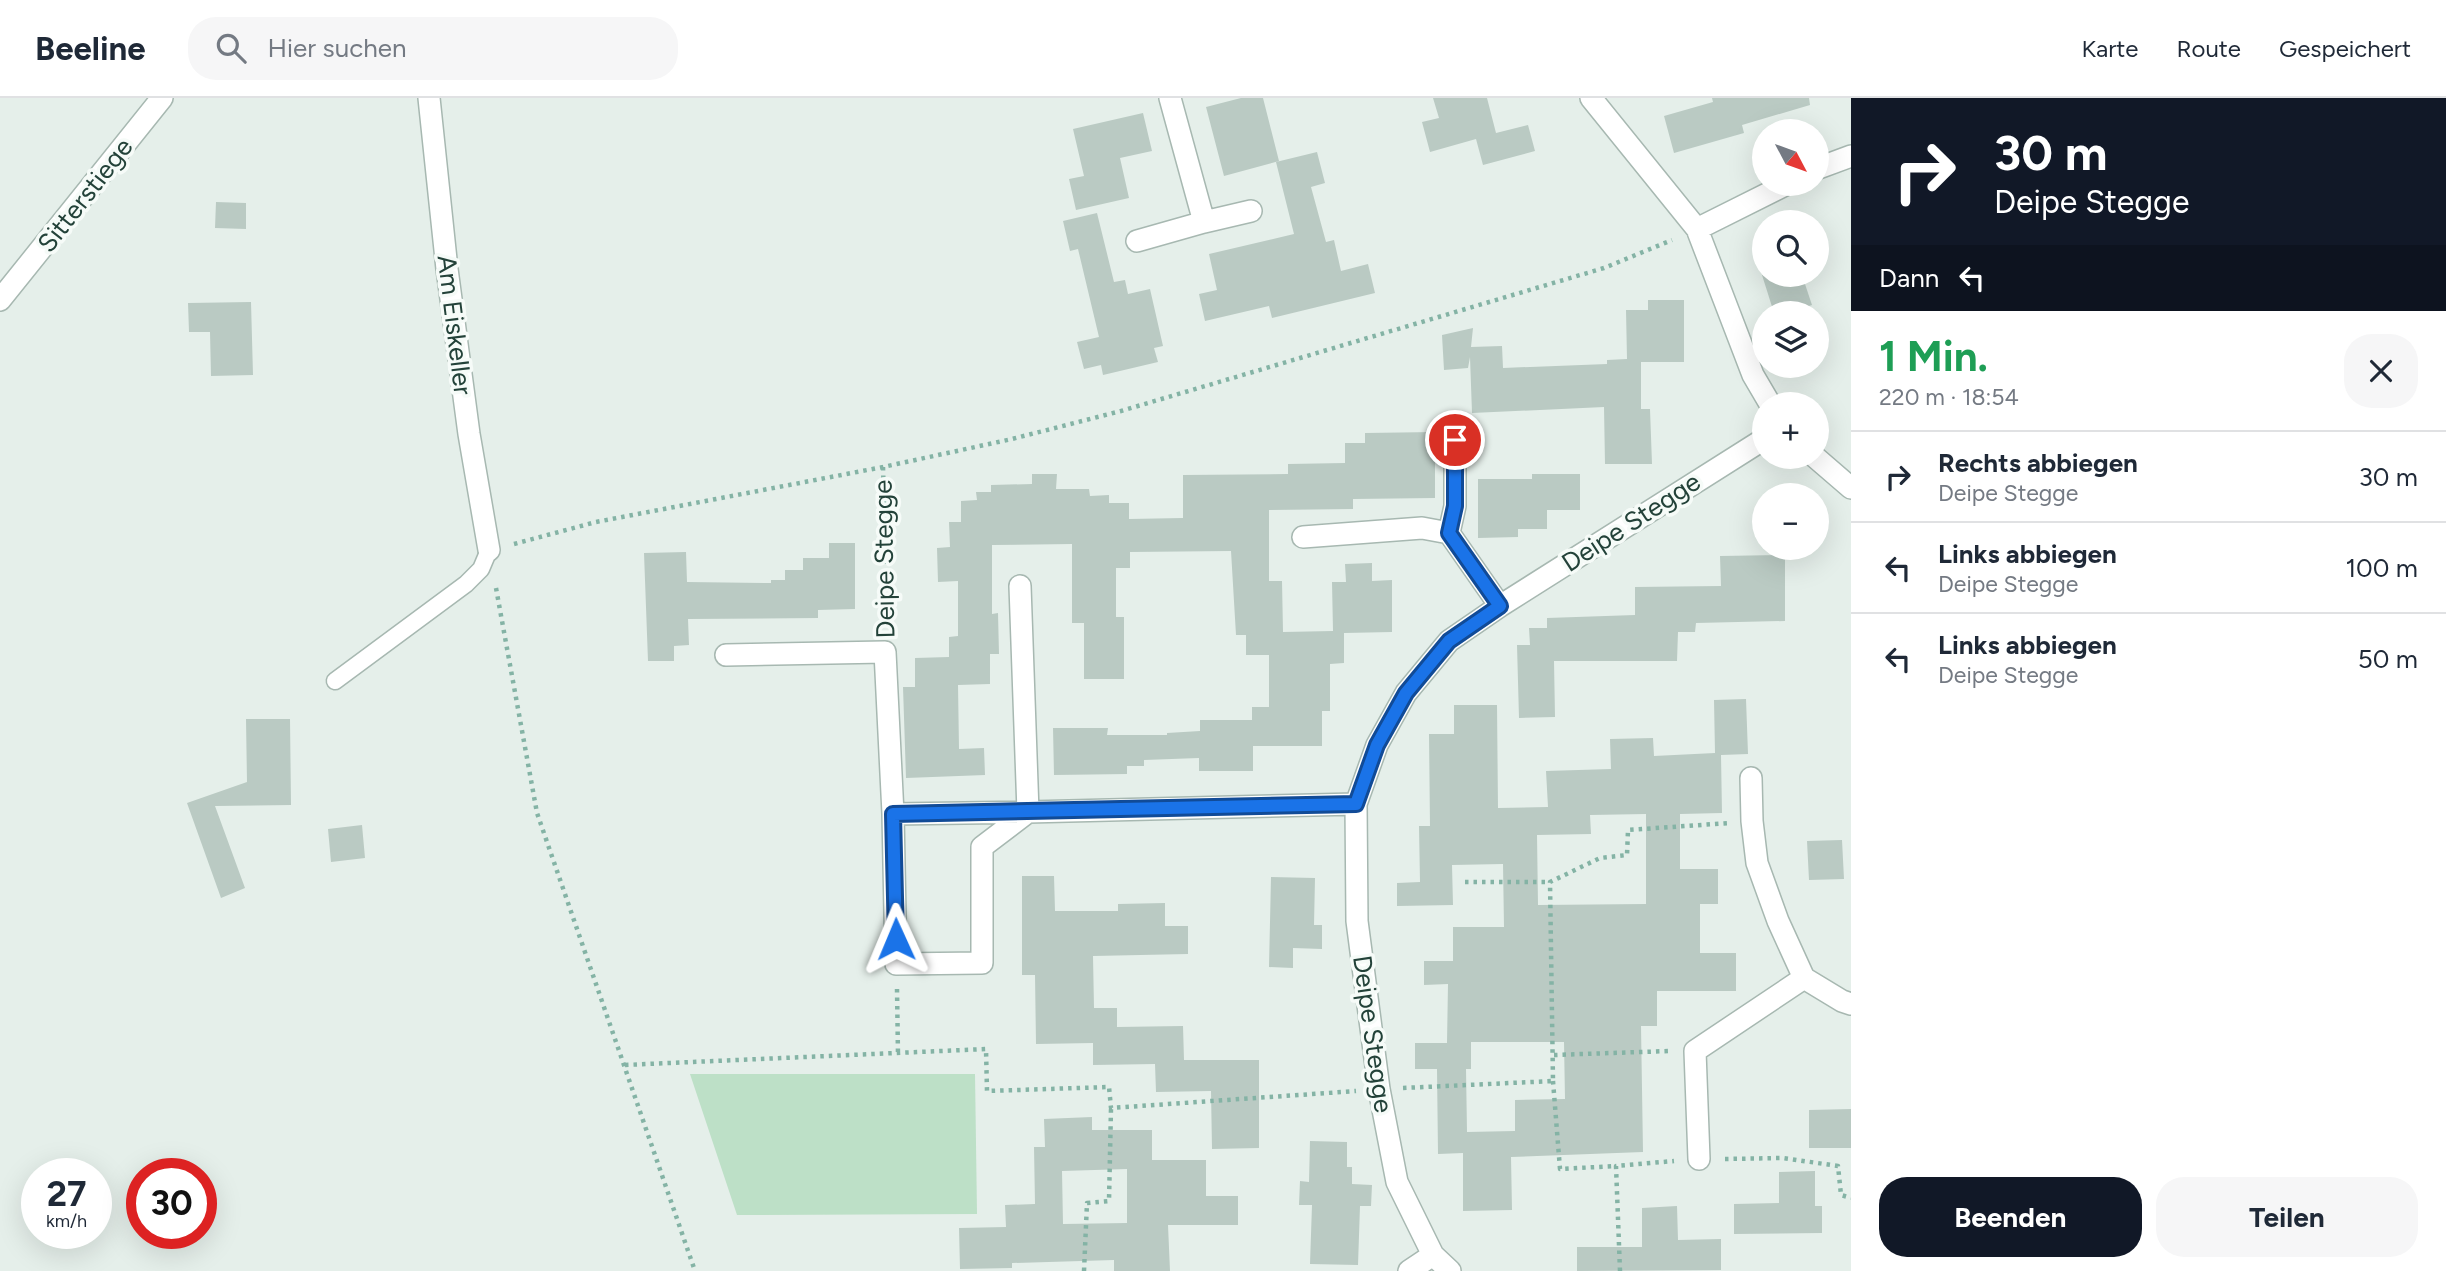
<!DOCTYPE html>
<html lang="de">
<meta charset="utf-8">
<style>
:root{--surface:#fff;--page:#f6f6f7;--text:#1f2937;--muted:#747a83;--line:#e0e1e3;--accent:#111827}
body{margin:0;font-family:Figtree,sans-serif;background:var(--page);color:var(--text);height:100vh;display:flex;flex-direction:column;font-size:26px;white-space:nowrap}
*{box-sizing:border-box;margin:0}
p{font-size:23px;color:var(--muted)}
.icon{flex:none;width:38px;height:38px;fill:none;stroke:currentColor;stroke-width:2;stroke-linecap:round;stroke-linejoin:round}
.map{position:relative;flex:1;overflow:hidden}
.side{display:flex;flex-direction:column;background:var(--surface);width:595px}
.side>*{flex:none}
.top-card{background:#111827;color:#fff;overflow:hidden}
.needle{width:46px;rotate:131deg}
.buttons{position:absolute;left:1752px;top:21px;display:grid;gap:14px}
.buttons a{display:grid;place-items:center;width:77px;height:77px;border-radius:50%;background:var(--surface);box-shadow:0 7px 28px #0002;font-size:35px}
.speed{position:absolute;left:21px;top:1060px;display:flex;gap:14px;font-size:35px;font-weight:700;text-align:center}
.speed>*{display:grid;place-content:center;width:91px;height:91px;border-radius:50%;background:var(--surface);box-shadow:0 7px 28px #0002;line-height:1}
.speed small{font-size:18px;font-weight:400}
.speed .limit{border:10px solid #d22;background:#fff;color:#111}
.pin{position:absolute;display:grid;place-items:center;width:60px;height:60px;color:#fff;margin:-30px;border:4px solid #fff;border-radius:50%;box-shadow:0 2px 7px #0007}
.me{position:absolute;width:77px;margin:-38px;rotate:359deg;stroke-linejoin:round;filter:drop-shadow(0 0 5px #0008)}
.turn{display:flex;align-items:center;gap:24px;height:147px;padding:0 28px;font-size:32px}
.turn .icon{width:91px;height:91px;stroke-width:2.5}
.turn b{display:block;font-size:49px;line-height:60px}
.then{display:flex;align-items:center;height:66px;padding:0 28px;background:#0003;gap:14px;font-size:26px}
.round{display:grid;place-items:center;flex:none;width:74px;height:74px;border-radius:28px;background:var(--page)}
.head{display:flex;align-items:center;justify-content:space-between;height:119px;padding:0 28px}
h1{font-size:42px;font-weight:700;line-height:52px;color:#1e9e55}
.action{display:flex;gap:14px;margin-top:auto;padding:14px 28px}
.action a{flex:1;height:80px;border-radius:28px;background:var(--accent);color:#fff;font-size:28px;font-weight:700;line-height:80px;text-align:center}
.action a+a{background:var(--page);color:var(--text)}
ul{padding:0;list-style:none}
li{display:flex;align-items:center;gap:21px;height:91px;padding:0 28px;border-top:2px solid var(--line)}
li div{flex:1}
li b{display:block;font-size:26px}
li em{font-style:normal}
header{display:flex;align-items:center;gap:42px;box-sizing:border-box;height:98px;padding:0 35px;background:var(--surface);border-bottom:2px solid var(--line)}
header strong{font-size:33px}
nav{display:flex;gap:38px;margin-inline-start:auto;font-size:24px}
.search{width:490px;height:63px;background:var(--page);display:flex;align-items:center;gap:18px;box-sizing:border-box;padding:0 24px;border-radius:28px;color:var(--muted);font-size:26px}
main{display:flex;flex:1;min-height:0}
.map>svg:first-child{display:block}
.green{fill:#bde0c7}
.building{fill:#bacac3;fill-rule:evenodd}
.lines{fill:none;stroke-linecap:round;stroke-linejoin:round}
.service-casing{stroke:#a7b8b1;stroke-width:19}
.minor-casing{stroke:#a7b8b1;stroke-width:24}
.path{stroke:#84b3a5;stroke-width:4.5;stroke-dasharray:3.5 5;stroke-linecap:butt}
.service{stroke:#fff;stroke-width:16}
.minor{stroke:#fff;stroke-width:21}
.route-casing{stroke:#114b97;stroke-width:18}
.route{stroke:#1a73e8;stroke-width:12}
.labels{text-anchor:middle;stroke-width:7;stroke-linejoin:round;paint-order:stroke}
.street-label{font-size:26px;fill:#234239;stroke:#f6fbf8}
</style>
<header>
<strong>Beeline</strong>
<div class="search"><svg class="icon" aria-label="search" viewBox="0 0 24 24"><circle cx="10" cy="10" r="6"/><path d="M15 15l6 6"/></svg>Hier suchen</div>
<nav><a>Karte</a><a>Route</a><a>Gespeichert</a></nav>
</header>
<main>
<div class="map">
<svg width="1851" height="1173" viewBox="0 0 1851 1173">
<rect width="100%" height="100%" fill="#e5efea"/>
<path class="green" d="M 690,976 L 975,976 L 977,1116 L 737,1117 Z"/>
<path class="building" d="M 1241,0 L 1263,0 L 1279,63 L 1224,78 L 1206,9 Z
M 1433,0 L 1487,0 L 1496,35 L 1528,27 L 1535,53 L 1483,67 L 1476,41 L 1430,54 L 1422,24 L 1439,20 Z
M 1712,0 L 1809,0 L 1810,7 L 1742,27 L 1744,35 L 1674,55 L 1664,18 L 1713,4 Z
M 1143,15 L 1152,53 L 1120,60 L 1129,100 L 1076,112 L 1069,81 L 1084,78 L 1073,31 Z
M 1317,54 L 1325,85 L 1311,89 L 1326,144 L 1334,142 L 1341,173 L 1368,166 L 1375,195 L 1272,220 L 1269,208 L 1205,223 L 1199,196 L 1217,192 L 1209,156 L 1294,136 L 1276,64 Z
M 216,104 L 246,105 L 246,131 L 215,130 Z
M 1097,115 L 1114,184 L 1125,182 L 1128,196 L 1150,191 L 1163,248 L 1154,250 L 1158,264 L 1103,277 L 1101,267 L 1084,271 L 1077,244 L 1099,239 L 1078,151 L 1070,153 L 1063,123 Z
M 1762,177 L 1802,177 L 1812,207 L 1787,215 L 1774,215 Z
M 1648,202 L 1684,202 L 1684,264 L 1641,264 L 1641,311 L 1650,311 L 1652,366 L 1605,366 L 1604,309 L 1472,315 L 1470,259 L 1468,270 L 1444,272 L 1442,237 L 1473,230 L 1471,249 L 1502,248 L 1503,270 L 1607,266 L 1607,262 L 1627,261 L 1626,212 L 1648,212 Z
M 251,204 L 253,277 L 211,278 L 210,234 L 189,234 L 188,205 Z
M 1435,334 L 1435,400 L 1353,401 L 1353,411 L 1269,412 L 1269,483 L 1282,483 L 1283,534 L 1333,533 L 1332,484 L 1346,484 L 1345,466 L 1372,465 L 1372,483 L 1392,482 L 1392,534 L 1344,535 L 1344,565 L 1330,566 L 1330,613 L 1322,613 L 1322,648 L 1253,648 L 1253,673 L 1199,673 L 1199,660 L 1144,662 L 1144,668 L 1127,668 L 1127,676 L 1054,677 L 1053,630 L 1108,630 L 1107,637 L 1167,637 L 1167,635 L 1200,633 L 1200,622 L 1252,622 L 1252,609 L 1269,609 L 1269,557 L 1246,557 L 1246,537 L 1236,537 L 1231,453 L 1130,454 L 1130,470 L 1116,470 L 1116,519 L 1124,519 L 1124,581 L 1084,581 L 1084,525 L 1072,525 L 1072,446 L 992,447 L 992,516 L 998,515 L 999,556 L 990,556 L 990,586 L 958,587 L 959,651 L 984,650 L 985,677 L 906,680 L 903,589 L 915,589 L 915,560 L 949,559 L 949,539 L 958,538 L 958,483 L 938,484 L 937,450 L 950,449 L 949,424 L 961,424 L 961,403 L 977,402 L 976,394 L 991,394 L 991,387 L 1032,386 L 1032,376 L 1057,376 L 1056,391 L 1089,391 L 1090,398 L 1109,397 L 1109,405 L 1129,405 L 1129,421 L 1183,420 L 1183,377 L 1288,376 L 1288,366 L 1345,365 L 1345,345 L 1365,345 L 1365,335 Z
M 1532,376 L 1580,376 L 1580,412 L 1547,412 L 1547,431 L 1518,431 L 1518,439 L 1478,440 L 1478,381 L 1532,381 Z
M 829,445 L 855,445 L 855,511 L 818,512 L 818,520 L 688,521 L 689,547 L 674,548 L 674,563 L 648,563 L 644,455 L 686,454 L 687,484 L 771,485 L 771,482 L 785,482 L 785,472 L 803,472 L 803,460 L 829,460 Z
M 1785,457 L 1785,523 L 1696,525 L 1695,534 L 1678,534 L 1677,563 L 1554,563 L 1555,619 L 1519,620 L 1517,547 L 1530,547 L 1529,530 L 1547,530 L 1547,520 L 1635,517 L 1635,489 L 1721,488 L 1720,458 Z
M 1746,601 L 1748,656 L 1721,657 L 1722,715 L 1680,716 L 1680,771 L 1718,771 L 1718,806 L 1700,806 L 1700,855 L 1736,855 L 1736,893 L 1657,893 L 1657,928 L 1641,928 L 1643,1054 L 1511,1059 L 1512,1112 L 1463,1113 L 1463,1055 L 1438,1056 L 1437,971 L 1415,971 L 1415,945 L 1447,945 L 1448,886 L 1424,887 L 1424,863 L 1453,863 L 1453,829 L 1504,829 L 1503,766 L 1452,767 L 1453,807 L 1397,808 L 1397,785 L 1420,784 L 1419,728 L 1430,728 L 1429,636 L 1454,636 L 1454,607 L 1497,607 L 1498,710 L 1548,709 L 1546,673 L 1611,671 L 1610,641 L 1653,640 L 1654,658 L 1715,655 L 1714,602 ZM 1646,716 L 1646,806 L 1538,807 L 1537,737 L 1591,736 L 1590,717 ZM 1471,944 L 1564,944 L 1565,1001 L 1515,1002 L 1515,1033 L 1467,1034 L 1466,971 L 1471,971 Z
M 246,621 L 290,621 L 291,707 L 215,708 L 245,790 L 221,800 L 187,705 L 247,684 Z
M 362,727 L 365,760 L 331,764 L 328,731 Z
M 1842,742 L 1844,781 L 1809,782 L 1807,743 Z
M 1022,778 L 1054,778 L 1055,813 L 1118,813 L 1118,806 L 1165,805 L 1165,828 L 1188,828 L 1188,856 L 1093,858 L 1094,910 L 1117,910 L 1117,929 L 1183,928 L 1184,962 L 1259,962 L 1259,1050 L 1212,1051 L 1211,993 L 1156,994 L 1155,966 L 1093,967 L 1093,945 L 1036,946 L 1035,877 L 1022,877 Z
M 1271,779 L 1315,780 L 1314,827 L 1322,827 L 1322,851 L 1293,850 L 1293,870 L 1269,869 Z
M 1851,1011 L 1851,1050 L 1809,1050 L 1809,1012 Z
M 1092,1019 L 1092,1032 L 1152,1032 L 1152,1062 L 1206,1062 L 1206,1098 L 1238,1098 L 1238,1127 L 1168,1127 L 1170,1173 L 1114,1173 L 1114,1162 L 1012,1165 L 1012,1170 L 960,1171 L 959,1130 L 1006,1129 L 1005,1107 L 1035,1106 L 1034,1049 L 1045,1049 L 1044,1021 ZM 1127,1071 L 1127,1125 L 1063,1126 L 1062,1073 Z
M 1310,1043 L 1347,1044 L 1347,1069 L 1352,1069 L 1352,1086 L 1372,1087 L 1371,1108 L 1360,1108 L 1358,1167 L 1310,1166 L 1312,1107 L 1299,1107 L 1300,1083 L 1309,1084 Z
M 1815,1073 L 1815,1108 L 1822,1108 L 1822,1135 L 1734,1136 L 1734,1106 L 1779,1105 L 1779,1074 Z
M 1677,1108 L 1678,1142 L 1721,1141 L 1721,1172 L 1577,1173 L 1577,1149 L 1642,1149 L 1642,1110 Z"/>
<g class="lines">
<defs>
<path id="service" d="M 335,583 L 466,486 L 481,471 L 489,452"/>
<path id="minor" d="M 429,0 L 447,171 L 469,336 L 489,452
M 1170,0 L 1204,124 L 1251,113
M 1591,0 L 1697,131 L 1753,277 L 1770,306
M 1816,71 L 1851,58
M 1697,131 L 1787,86
M 1137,143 L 1204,124
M 0,202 L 162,0
M 1455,342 L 1455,408 L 1449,435 L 1500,508
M 1815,359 L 1851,390
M 1303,439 L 1422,430 L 1449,435
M 1020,488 L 1028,714 L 1356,706
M 726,557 L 885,554 L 893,716 L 896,866 L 982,865 L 982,749 L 1028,714 L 893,716
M 1751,680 L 1752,723 L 1757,765 L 1778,823 L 1804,880 L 1842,903 L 1851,906
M 1699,1061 L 1695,953 L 1804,880
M 1409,1173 L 1433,1157
M 1450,1173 L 1433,1157 L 1397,1084 L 1379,991 L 1357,823 L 1356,706 L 1377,647 L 1406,595 L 1449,543 L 1500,508 L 1764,341"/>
</defs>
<use href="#service" class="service-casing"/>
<use href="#minor" class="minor-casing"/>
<path class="path" d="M 883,369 L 888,529
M 514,446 L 596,424 L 883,369 L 1012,341 L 1121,313 L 1604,170 L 1672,142
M 496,490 L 537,715 L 695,1173
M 1465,784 L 1550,784
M 897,891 L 898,957
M 1554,957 L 1669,953
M 625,967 L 986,951 L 987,993 L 1109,989 L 1111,1010 L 1356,993
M 1553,983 L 1560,1071 L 1616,1068
M 1403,990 L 1553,983 L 1550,784 L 1600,760 L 1627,757 L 1628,732 L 1729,725
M 1725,1061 L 1783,1060 L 1838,1068 L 1841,1097 L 1851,1100
M 1084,1173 L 1087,1105 L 1109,1103 L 1111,1010
M 1620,1173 L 1616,1068 L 1674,1063"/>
<use href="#service" class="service"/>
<use href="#minor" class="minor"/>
</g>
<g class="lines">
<defs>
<path id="route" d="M 896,841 L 893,716 L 1356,706 L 1377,647 L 1406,595 L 1449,543 L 1500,508 L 1449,435 L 1455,408 L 1455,342"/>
</defs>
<use href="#route" class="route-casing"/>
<use href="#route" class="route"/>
</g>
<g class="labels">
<g class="street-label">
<text transform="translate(85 97) rotate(-52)" y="9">Sitterstiege</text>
<text transform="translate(455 227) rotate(83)" y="9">Am Eiskeller</text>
<text transform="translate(1631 424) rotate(-33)" y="9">Deipe Stegge</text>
<text transform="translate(884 461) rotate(-91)" y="9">Deipe Stegge</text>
<text transform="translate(1373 936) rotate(82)" y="9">Deipe Stegge</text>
</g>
</g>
</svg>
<div class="buttons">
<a><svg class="needle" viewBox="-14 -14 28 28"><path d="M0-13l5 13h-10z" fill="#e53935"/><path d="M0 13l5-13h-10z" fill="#747a83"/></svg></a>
<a><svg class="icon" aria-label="search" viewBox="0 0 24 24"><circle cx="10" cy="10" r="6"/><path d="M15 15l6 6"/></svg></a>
<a><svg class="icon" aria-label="layers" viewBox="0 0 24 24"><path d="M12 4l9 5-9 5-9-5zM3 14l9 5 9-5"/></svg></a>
<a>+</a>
<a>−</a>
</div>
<div class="speed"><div>27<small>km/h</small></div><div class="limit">30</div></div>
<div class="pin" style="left:1455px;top:342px;background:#d93025"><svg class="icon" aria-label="arrive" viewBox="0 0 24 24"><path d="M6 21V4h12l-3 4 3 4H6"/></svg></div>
<svg class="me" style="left:896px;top:841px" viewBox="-20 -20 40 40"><path d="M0-17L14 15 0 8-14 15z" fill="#1a73e8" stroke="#fff" stroke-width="4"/></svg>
</div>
<section class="side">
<div class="top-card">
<div class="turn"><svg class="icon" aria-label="right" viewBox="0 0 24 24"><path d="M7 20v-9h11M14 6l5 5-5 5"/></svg><div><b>30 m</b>Deipe Stegge</div></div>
<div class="then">Dann<svg class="icon" aria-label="left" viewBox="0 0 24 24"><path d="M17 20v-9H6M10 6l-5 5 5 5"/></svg></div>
</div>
<div class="head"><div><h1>1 Min.</h1><p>220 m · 18:54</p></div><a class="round"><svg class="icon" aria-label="close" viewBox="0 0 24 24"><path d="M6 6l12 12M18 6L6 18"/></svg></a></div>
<ul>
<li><svg class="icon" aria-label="right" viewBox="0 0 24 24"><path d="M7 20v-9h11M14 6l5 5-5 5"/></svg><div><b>Rechts abbiegen</b><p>Deipe Stegge</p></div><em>30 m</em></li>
<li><svg class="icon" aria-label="left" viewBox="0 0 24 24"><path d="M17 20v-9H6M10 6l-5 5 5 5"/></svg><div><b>Links abbiegen</b><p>Deipe Stegge</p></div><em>100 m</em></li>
<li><svg class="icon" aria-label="left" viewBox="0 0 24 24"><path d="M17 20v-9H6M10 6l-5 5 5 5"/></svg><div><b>Links abbiegen</b><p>Deipe Stegge</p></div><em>50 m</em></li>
</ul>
<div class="action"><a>Beenden</a><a>Teilen</a></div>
</section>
</main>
